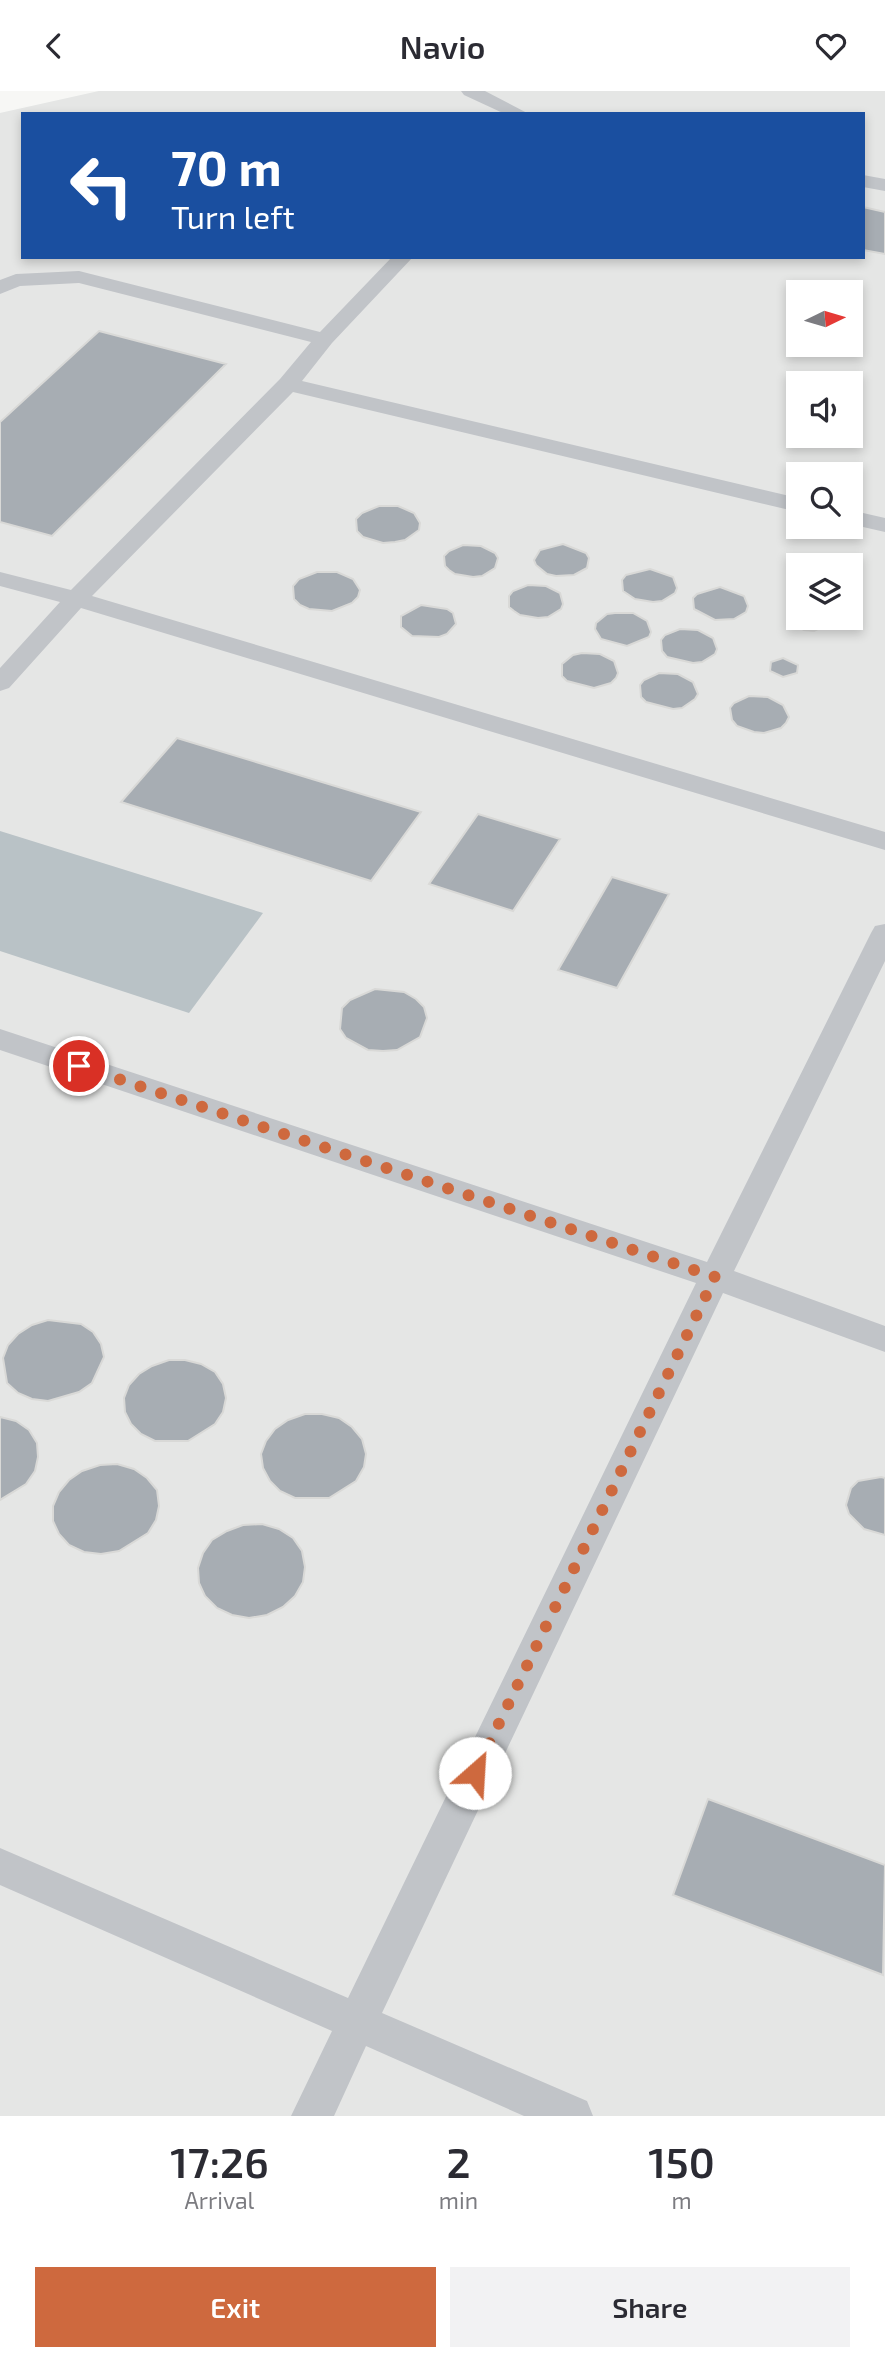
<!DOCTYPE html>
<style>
:root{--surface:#fff;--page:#f2f2f3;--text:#2b2b33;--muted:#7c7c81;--accent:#ce693e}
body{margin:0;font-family:"Exo 2",sans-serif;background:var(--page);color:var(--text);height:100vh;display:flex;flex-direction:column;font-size:26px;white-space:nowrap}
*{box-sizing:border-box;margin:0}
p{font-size:23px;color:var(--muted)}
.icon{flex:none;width:38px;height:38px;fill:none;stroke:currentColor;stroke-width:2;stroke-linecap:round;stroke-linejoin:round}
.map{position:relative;height:2025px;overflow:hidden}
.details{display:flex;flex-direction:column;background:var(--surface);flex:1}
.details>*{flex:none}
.top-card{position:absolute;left:21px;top:21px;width:844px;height:147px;border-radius:0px;box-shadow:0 4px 10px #0003;background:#1a4fa0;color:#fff;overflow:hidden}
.needle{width:46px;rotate:85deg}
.buttons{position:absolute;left:786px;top:189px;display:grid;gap:14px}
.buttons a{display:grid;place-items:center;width:77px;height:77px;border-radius:0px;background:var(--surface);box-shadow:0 4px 10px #0003;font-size:35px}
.pin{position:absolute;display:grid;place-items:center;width:60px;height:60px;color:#fff;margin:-30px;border:4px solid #fff;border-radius:50%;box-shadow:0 2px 7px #0007}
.me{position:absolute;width:77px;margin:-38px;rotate:26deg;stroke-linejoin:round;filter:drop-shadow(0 0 5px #0008)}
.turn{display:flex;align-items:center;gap:24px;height:147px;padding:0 35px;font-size:32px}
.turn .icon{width:91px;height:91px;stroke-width:2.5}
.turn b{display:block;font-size:49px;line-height:60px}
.eta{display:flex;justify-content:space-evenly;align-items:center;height:119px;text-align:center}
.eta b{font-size:42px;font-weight:600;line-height:49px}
.action{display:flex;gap:14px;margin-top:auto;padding:14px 35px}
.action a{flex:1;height:80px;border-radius:0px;background:var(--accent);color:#fff;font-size:28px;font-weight:600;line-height:80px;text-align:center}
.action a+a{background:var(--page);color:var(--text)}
header{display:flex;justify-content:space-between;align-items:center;height:91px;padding:0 35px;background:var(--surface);font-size:32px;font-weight:600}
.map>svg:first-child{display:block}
.built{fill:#e5e6e5;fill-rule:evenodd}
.water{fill:#b9c2c6}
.building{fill:#a7adb3;stroke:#d9d9d7;stroke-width:2}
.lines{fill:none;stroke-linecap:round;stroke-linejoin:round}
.lane{fill:#c1c4c8;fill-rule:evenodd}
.route{stroke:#ce693e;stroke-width:12;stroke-dasharray:0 21.6}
</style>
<header><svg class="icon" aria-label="back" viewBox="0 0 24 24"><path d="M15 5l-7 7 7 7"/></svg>Navio<svg class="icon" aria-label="heart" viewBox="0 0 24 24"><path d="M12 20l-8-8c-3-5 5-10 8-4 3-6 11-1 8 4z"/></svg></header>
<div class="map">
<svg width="885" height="2025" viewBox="0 0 885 2025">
<rect width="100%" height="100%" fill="#f7f7f5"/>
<path class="built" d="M 99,0 L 885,0 L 885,2025 L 0,2025 L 0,22 ZM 23,23 L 863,23 L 863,166 L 23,166 ZM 798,201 L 850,201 L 850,254 L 798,254 ZM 798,292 L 850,292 L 850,345 L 798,345 ZM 798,383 L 850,383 L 850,436 L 798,436 ZM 798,474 L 850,474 L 850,527 L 798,527 Z"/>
<path class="water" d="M 0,740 L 263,822 L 189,922 L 0,860 Z"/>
<path class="building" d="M 863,116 L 885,121 L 885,163 L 863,159 Z
M 99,240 L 226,273 L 52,445 L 0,431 L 0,331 Z
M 379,415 L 398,415 L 414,422 L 420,432 L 419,439 L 405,449 L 395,451 L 383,452 L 363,446 L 357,440 L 356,428 L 362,422 Z
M 563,453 L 586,462 L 589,467 L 587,477 L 574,484 L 556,485 L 547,483 L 536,474 L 534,469 L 540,459 Z
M 463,454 L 481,455 L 495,462 L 498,467 L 495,477 L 482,485 L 473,486 L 455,483 L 449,479 L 445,475 L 444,465 L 449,460 Z
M 650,478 L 673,486 L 677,497 L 675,502 L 662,510 L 653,511 L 635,508 L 623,500 L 622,489 L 626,484 Z
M 317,481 L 337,481 L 353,488 L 360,499 L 358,506 L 352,512 L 332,520 L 309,518 L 300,514 L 294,508 L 293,495 L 299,488 Z
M 528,494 L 546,495 L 560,502 L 563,513 L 561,518 L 548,526 L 538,527 L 520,524 L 514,520 L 509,516 L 509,505 L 513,500 Z
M 720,496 L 744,505 L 748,515 L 746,521 L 734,528 L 715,529 L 694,518 L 693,507 L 697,503 Z
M 421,514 L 447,518 L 453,522 L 456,533 L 447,543 L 439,546 L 412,545 L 401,536 L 401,525 Z
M 615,522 L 633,522 L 647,530 L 651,541 L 649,546 L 627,555 L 601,548 L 595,538 L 596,532 L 607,523 Z
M 796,526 L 821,527 L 824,535 L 814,540 L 804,539 L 796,535 Z
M 680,538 L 698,539 L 713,547 L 717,558 L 715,563 L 702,571 L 693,572 L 667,566 L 662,560 L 661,549 L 665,544 Z
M 582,562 L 600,563 L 614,570 L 618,582 L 616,587 L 611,592 L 594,597 L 567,590 L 562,585 L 562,573 L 573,564 Z
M 783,567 L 798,574 L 797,582 L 783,586 L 770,580 L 771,571 Z
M 659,582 L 678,583 L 693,591 L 698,603 L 695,608 L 682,617 L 673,618 L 646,611 L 641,606 L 640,594 L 644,589 Z
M 749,605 L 768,606 L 783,614 L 789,626 L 786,632 L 781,637 L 764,642 L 754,641 L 737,635 L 732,629 L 730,617 L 734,612 Z
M 177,647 L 421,721 L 371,790 L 121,711 Z
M 478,723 L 560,748 L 513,820 L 429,793 Z
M 612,786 L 669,803 L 617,897 L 558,879 Z
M 375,898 L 404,901 L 416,908 L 424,916 L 427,927 L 420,946 L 397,959 L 383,960 L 368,959 L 346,947 L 340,938 L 342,917 L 350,909 Z
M 48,1229 L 81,1233 L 93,1241 L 101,1253 L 104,1266 L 92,1292 L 79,1301 L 48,1310 L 32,1308 L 18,1302 L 7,1292 L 3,1267 L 8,1254 L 18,1243 L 32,1234 Z
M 169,1269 L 185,1269 L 201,1273 L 215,1281 L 223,1293 L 226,1307 L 223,1321 L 215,1333 L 188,1350 L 155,1350 L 141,1343 L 131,1333 L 125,1321 L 124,1307 L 129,1294 L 139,1283 L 152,1275 Z
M 305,1323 L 322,1323 L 339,1327 L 352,1336 L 362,1348 L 366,1363 L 364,1376 L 356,1390 L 329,1407 L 295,1407 L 280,1400 L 270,1390 L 263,1377 L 261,1363 L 266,1350 L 275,1338 L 288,1329 Z
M 0,1326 L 16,1330 L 29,1339 L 37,1352 L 38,1366 L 35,1380 L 26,1393 L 0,1409 Z
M 117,1373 L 134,1378 L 147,1387 L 157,1399 L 159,1415 L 156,1429 L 148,1442 L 119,1460 L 101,1463 L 84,1461 L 69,1454 L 59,1443 L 53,1430 L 53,1415 L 59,1401 L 69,1389 L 82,1380 L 100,1374 Z
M 881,1386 L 885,1387 L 885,1444 L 864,1438 L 849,1423 L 846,1414 L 851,1397 L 858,1390 Z
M 262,1433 L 279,1438 L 293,1447 L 302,1460 L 305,1476 L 303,1491 L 295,1505 L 283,1516 L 267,1524 L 249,1527 L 232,1524 L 217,1517 L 205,1505 L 199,1492 L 198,1477 L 203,1462 L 212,1449 L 227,1440 L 243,1434 Z
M 708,1708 L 885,1774 L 883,1884 L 673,1804 Z"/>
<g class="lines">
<path class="lane" d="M 461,0 L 485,0 L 529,23 L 505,23 L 464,4 Z
M 863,84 L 885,88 L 885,100 L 863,96 Z
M 392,166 L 413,166 L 332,252 L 302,290 L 798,407 L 798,421 L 293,301 L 92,505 L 885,741 L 885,759 L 81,517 L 9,597 L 0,600 L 0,577 L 60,511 L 0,495 L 0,481 L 71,499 L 280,288 L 311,251 L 79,192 L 20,195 L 0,203 L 0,189 L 16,183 L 79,180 L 320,241 Z
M 850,419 L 885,427 L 885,441 L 850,433 Z
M 885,833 L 885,870 L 734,1180 L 885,1235 L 885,1261 L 723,1202 L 382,1922 L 587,2010 L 593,2025 L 524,2025 L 366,1955 L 334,2025 L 291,2025 L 332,1940 L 0,1794 L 0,1757 L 348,1907 L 696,1192 L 0,959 L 0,938 L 707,1171 L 871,842 L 875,835 Z"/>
</g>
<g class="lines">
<path class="route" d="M 79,975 L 715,1186 L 475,1682"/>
</g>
</svg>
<div class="buttons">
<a><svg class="needle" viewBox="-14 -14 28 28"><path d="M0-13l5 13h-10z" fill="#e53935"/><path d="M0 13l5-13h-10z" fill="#7c7c81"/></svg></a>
<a><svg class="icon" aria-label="sound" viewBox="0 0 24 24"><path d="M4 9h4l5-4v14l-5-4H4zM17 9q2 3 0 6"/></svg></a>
<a><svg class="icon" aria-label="search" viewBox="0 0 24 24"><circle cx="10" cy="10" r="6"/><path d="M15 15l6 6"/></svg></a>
<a><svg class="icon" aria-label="layers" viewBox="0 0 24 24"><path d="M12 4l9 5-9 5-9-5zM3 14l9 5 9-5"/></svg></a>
</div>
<div class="pin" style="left:79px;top:975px;background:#d93025"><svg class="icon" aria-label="arrive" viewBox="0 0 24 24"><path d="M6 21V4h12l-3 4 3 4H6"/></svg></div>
<svg class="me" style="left:475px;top:1682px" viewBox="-20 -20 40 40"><circle r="19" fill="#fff"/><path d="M0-13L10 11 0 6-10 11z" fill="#ce693e"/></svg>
<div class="top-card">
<div class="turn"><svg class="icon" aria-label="left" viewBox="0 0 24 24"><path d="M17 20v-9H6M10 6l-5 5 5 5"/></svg><div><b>70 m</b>Turn left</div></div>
</div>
</div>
<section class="details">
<div class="eta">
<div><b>17:26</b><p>Arrival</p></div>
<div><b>2</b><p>min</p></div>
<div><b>150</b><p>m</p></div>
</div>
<div class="action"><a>Exit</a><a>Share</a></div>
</section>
